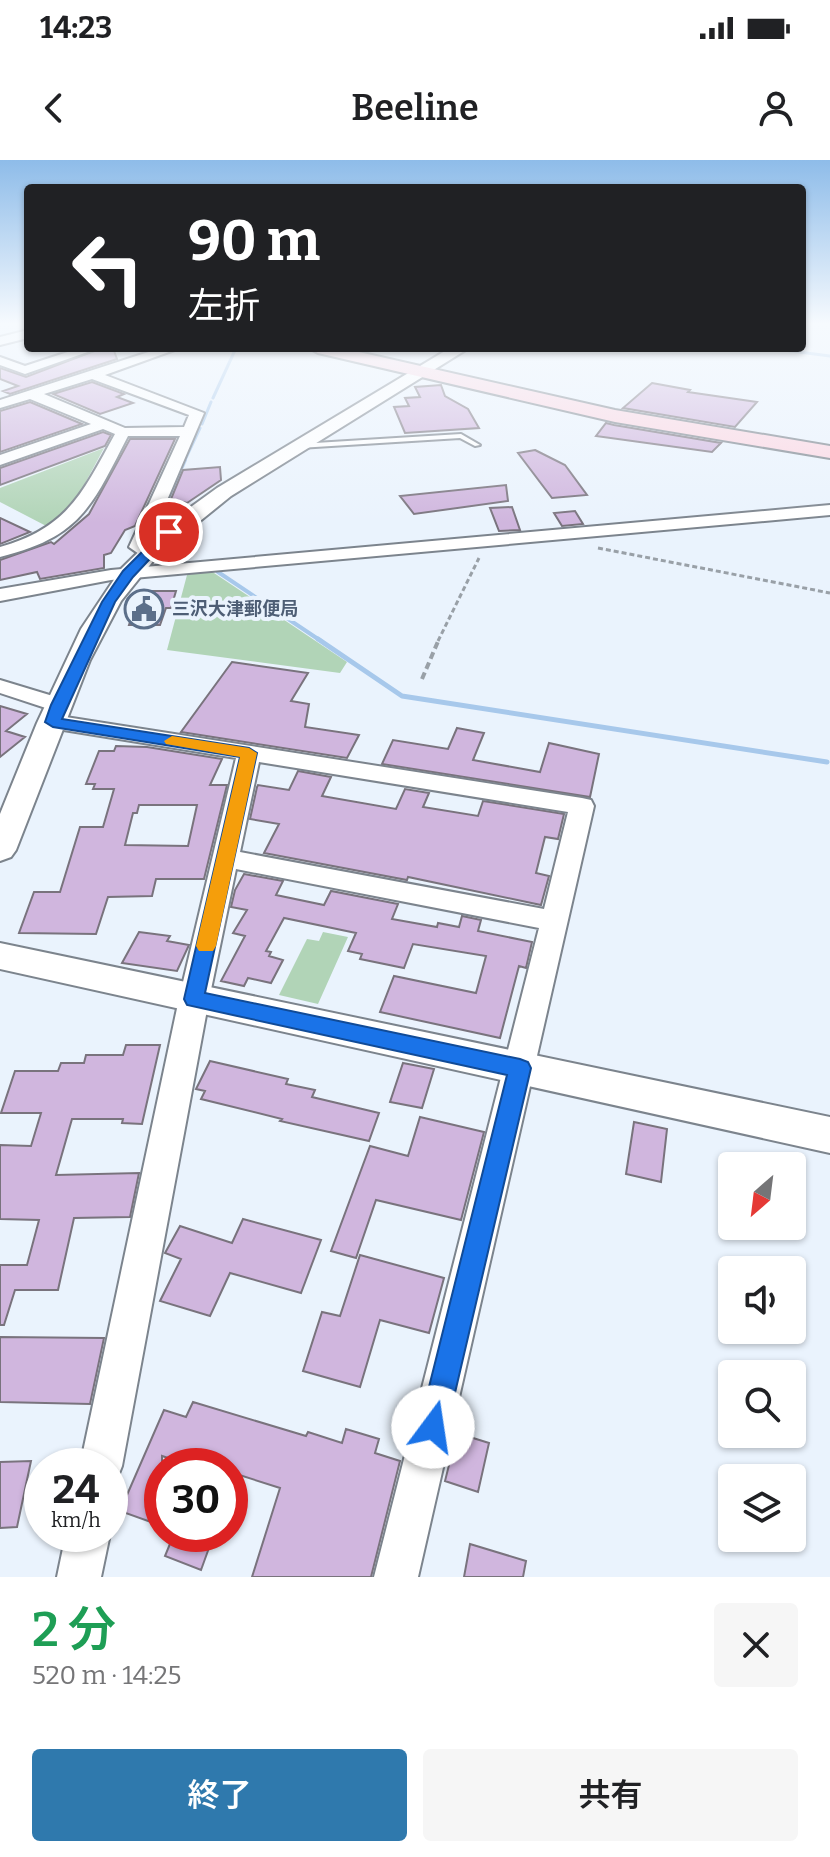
<!DOCTYPE html>
<html lang="ja">
<meta charset="utf-8">
<style>
:root{--surface:#fff;--page:#f6f6f6;--text:#202124;--muted:#757577;--accent:#2f79ad}
body{margin:0;font-family:Bitter,"Noto Sans JP",serif;background:var(--page);color:var(--text);height:100vh;display:flex;flex-direction:column;font-size:30px;white-space:nowrap}
*{box-sizing:border-box;margin:0}
p{font-size:26px;color:var(--muted)}
.icon{flex:none;width:44px;height:44px;fill:none;stroke:currentColor;stroke-width:2;stroke-linecap:round;stroke-linejoin:round}
.map{position:relative;height:1417px;overflow:hidden}
.drawer{display:flex;flex-direction:column;background:var(--surface);flex:1}
.drawer>*{flex:none}
.banner{position:absolute;left:24px;top:24px;width:782px;height:168px;border-radius:8px;box-shadow:0 2px 6px #0004;background:#202124;color:#fff;overflow:hidden}
.needle{width:52px;rotate:208deg}
.fabs{position:absolute;left:718px;top:992px;display:grid;gap:16px}
.fabs a{display:grid;place-items:center;width:88px;height:88px;border-radius:8px;background:var(--surface);box-shadow:0 2px 6px #0004;font-size:40px}
.speed{position:absolute;left:24px;top:1288px;display:flex;gap:16px;font-size:40px;font-weight:700;text-align:center}
.speed>*{display:grid;place-content:center;width:104px;height:104px;border-radius:50%;background:var(--surface);box-shadow:0 2px 6px #0004;line-height:1}
.speed small{font-size:20px;font-weight:400}
.speed .limit{border:12px solid #d22;background:#fff;color:#111}
.pin{position:absolute;display:grid;place-items:center;width:68px;height:68px;color:#fff;margin:-34px;border:4px solid #fff;border-radius:50%;box-shadow:0 2px 8px #0007}
.me{position:absolute;width:88px;margin:-44px;rotate:14deg;stroke-linejoin:round;filter:drop-shadow(0 0 6px #0008)}
.turn{display:flex;align-items:center;gap:28px;height:168px;padding:0 32px;font-size:36px}
.turn .icon{width:104px;height:104px;stroke-width:2.5}
.turn b{display:block;font-size:56px;line-height:68px}
.round{display:grid;place-items:center;flex:none;width:84px;height:84px;border-radius:8px;background:var(--page)}
.headline{display:flex;align-items:center;justify-content:space-between;height:136px;padding:0 32px}
h1{font-size:48px;font-weight:600;line-height:60px;color:#1e9e55}
.action{display:flex;gap:16px;margin-top:auto;padding:16px 32px}
.action a{flex:1;height:92px;border-radius:8px;background:var(--accent);color:#fff;font-size:32px;font-weight:600;line-height:92px;text-align:center}
.action a+a{background:var(--page);color:var(--text)}
.status{display:flex;justify-content:space-between;align-items:center;height:56px;padding:0 40px;background:var(--surface);direction:ltr}
.status svg{height:22px;fill:currentColor}
header{display:flex;justify-content:space-between;align-items:center;height:104px;padding:0 32px;background:var(--surface);font-size:36px;font-weight:600}
.map>svg:first-child{display:block}
.green{fill:#b1d4b7}
.lines{fill:none;stroke-linecap:round;stroke-linejoin:round}
.stream-far2{stroke:#a7c8eb;stroke-width:3}
.stream-far1{stroke:#a7c8eb;stroke-width:4}
.stream{stroke:#a7c8eb;stroke-width:5}
.building{fill:#d0b6de;stroke:#79737d;stroke-width:2;fill-rule:evenodd}
.service-casing{stroke:#7c848d;stroke-width:4}
.minor-casing{stroke:#7c848d;stroke-width:4}
.tertiary-casing{stroke:#7c848d;stroke-width:4}
.secondary-casing{stroke:#7c848d;stroke-width:4}
.path-far1{stroke:#99a0a7;stroke-width:3;stroke-dasharray:5 3;stroke-linecap:butt}
.path{stroke:#99a0a7;stroke-width:4;stroke-dasharray:7 4;stroke-linecap:butt}
.service{fill:#fff;fill-rule:evenodd}
.minor{fill:#fff;fill-rule:evenodd}
.tertiary{fill:#fff;fill-rule:evenodd}
.secondary{fill:#fcd6e2;fill-rule:evenodd}
.route{fill:#1a73e8;stroke:#114b97;stroke-width:2}
.slow{fill:#f59e0b}
.labels{text-anchor:middle;stroke-width:8;stroke-linejoin:round;paint-order:stroke}
.far-service-label{font-size:18px;font-weight:bold;fill:#4e5e75;stroke:#eaf3fd;text-anchor:start}
</style>
<div class="status"><b>14:23</b><svg viewBox="0 0 49 12"><path d="M0 12V9h3v3zM5 12V6h3v6zM10 12V3h3v9zM15 12V0h3v12zM26 1h20v11H26zM47 4h2v5h-2z"/></svg></div>
<header><svg class="icon" aria-label="back" viewBox="0 0 24 24"><path d="M15 5l-7 7 7 7"/></svg>Beeline<svg class="icon" aria-label="person" viewBox="0 0 24 24"><circle cx="12" cy="8" r="4"/><path d="M4 21q1-7 8-7t8 7"/></svg></header>
<div class="map">
<svg width="830" height="1417" viewBox="0 0 830 1417">
<rect width="100%" height="100%" fill="#eaf3fd"/>
<path class="green" d="M 104,288 L 67,357 L 52,369 L 0,342 L 0,328 Z
M 211,411 L 347,502 L 340,513 L 167,490 L 187,415 Z
M 323,772 L 348,777 L 318,844 L 279,835 L 307,779 L 319,781 Z"/>
<g class="lines">
<path class="stream-far2" d="M 768,188 L 830,196
M 213,238 L 236,188
M 202,264 L 211,242
M 184,302 L 200,268"/>
<path class="stream-far1" d="M 182,307 L 185,300
M 165,345 L 180,312
M 218,412 L 321,481"/>
<path class="stream" d="M 318,479 L 402,536 L 827,602"/>
</g>
<path class="building" d="M 102,188 L 113,188 L 117,199 L 10,234 L 3,231 L 18,226 L 0,219 L 0,208 L 26,217 Z
M 92,222 L 124,234 L 117,237 L 133,243 L 100,254 L 53,234 Z
M 652,223 L 690,230 L 688,232 L 757,242 L 735,267 L 623,248 Z
M 441,225 L 445,236 L 468,249 L 479,268 L 405,273 L 394,247 L 409,246 L 405,238 L 420,237 L 415,227 Z
M 30,242 L 82,264 L 0,292 L 0,251 Z
M 606,263 L 614,265 L 721,283 L 712,292 L 596,276 Z
M 103,272 L 111,275 L 105,286 L 0,325 L 0,308 Z
M 130,279 L 175,279 L 135,366 L 125,370 L 111,393 L 104,395 L 104,408 L 40,419 L 37,412 L 0,420 L 0,400 L 51,382 L 54,384 L 89,354 Z
M 535,290 L 565,305 L 587,335 L 552,338 L 518,293 Z
M 220,307 L 221,320 L 187,343 L 171,339 L 183,310 Z
M 506,325 L 508,341 L 414,354 L 400,336 Z
M 512,347 L 520,370 L 499,371 L 490,348 Z
M 575,351 L 583,364 L 562,366 L 554,353 Z
M 0,358 L 30,372 L 0,384 Z
M 140,431 L 176,431 L 171,448 L 166,448 L 160,465 L 129,465 Z
M 232,502 L 308,513 L 291,541 L 309,544 L 305,567 L 359,575 L 347,598 L 181,572 Z
M 0,546 L 27,554 L 6,571 L 25,577 L 0,597 Z
M 457,568 L 484,573 L 473,600 L 540,612 L 549,583 L 599,594 L 590,637 L 382,604 L 393,580 L 448,589 Z
M 116,586 L 147,587 L 222,599 L 210,625 L 227,625 L 204,719 L 156,719 L 152,736 L 108,737 L 96,774 L 19,773 L 34,732 L 60,732 L 80,667 L 103,667 L 114,629 L 93,629 L 95,624 L 86,624 L 99,591 L 114,591 ZM 139,645 L 197,645 L 188,686 L 125,685 L 133,653 L 137,653 Z
M 298,611 L 331,617 L 322,636 L 396,649 L 405,629 L 429,633 L 423,647 L 478,656 L 483,641 L 564,654 L 558,679 L 545,677 L 536,713 L 549,716 L 541,745 L 408,717 L 407,720 L 264,693 L 279,664 L 250,659 L 257,627 L 258,625 L 289,630 Z
M 244,714 L 283,721 L 276,735 L 324,745 L 331,731 L 398,744 L 392,759 L 437,767 L 438,763 L 459,767 L 462,756 L 481,760 L 478,771 L 532,782 L 526,808 L 519,806 L 500,878 L 380,852 L 394,816 L 476,833 L 486,796 L 413,784 L 404,808 L 360,799 L 362,794 L 348,791 L 356,773 L 284,758 L 266,791 L 271,792 L 269,796 L 283,800 L 271,823 L 248,818 L 244,826 L 221,821 L 245,776 L 233,773 L 247,750 L 231,747 L 235,730 Z
M 139,772 L 170,776 L 167,781 L 189,785 L 177,811 L 122,803 Z
M 126,885 L 160,885 L 142,964 L 122,963 L 123,959 L 72,959 L 56,1015 L 139,1013 L 130,1057 L 74,1058 L 58,1130 L 15,1130 L 4,1165 L 0,1165 L 0,1105 L 27,1105 L 39,1060 L 0,1059 L 0,985 L 31,986 L 41,953 L 1,953 L 15,911 L 58,911 L 61,903 L 84,903 L 86,895 L 123,895 Z
M 210,901 L 288,919 L 286,924 L 315,930 L 312,937 L 379,953 L 369,981 L 280,961 L 282,959 L 201,939 L 205,931 L 196,929 Z
M 403,903 L 434,909 L 422,948 L 390,942 Z
M 420,957 L 484,972 L 461,1060 L 376,1040 L 356,1098 L 331,1091 L 370,986 L 408,996 Z
M 634,962 L 667,969 L 661,1022 L 626,1014 Z
M 243,1059 L 321,1080 L 301,1133 L 230,1113 L 210,1156 L 160,1141 L 181,1099 L 165,1093 L 180,1066 L 232,1083 Z
M 360,1095 L 444,1118 L 429,1173 L 380,1160 L 360,1227 L 303,1211 L 322,1152 L 340,1156 Z
M 0,1177 L 104,1178 L 90,1244 L 0,1242 Z
M 193,1242 L 306,1276 L 308,1272 L 342,1283 L 346,1269 L 379,1279 L 375,1293 L 400,1301 L 371,1417 L 252,1417 L 280,1328 L 230,1312 L 230,1306 L 192,1306 L 162,1296 L 162,1366 L 120,1351 L 164,1250 L 186,1257 Z
M 457,1273 L 489,1283 L 478,1332 L 445,1321 Z
M 31,1301 L 17,1367 L 0,1368 L 0,1302 Z
M 174,1374 L 214,1374 L 201,1410 L 165,1396 Z
M 470,1384 L 526,1401 L 523,1417 L 464,1417 Z"/>
<g class="lines">
<defs>
<path id="service" d="M 461,274 L 480,285 L 475,286 L 460,278 L 299,288 L 296,286 L 299,284 Z"/>
<path id="minor" d="M 28,170 L 28,178 L 0,185 L 0,177 Z
M 80,188 L 99,188 L 25,214 L 0,205 L 0,197 L 25,206 Z
M 161,188 L 180,188 L 105,215 L 204,253 L 148,385 L 157,392 L 154,396 L 142,396 L 129,387 L 180,276 L 128,276 C 92,346 81,377 0,397 L 0,387 C 68,368 83,332 115,274 L 103,269 L 0,305 L 0,295 L 91,264 L 30,239 L 0,248 L 0,240 ZM 92,219 L 189,255 L 184,267 L 125,268 L 44,234 Z
M 830,345 L 830,355 L 111,420 L 0,441 L 0,429 L 111,410 Z
M 0,520 L 66,540 L 69,545 L 58,552 L 0,533 Z
M 53,555 L 582,638 L 591,640 L 594,646 L 418,1417 L 374,1417 L 539,768 L 236,709 L 209,839 L 122,1306 L 116,1321 L 110,1323 L 110,1306 L 80,1306 L 179,839 L 236,598 L 45,567 L 42,562 L 45,557 ZM 259,602 L 568,652 L 544,749 L 240,692 Z
M 66,1374 L 110,1374 L 101,1417 L 57,1417 Z"/>
<path id="tertiary" d="M 450,188 L 469,188 L 231,336 L 158,395 L 121,441 L 90,500 L 16,690 L 11,697 L 0,701 L 0,654 L 37,563 L 81,469 L 121,409 L 166,365 L 217,328 Z
M 0,783 L 830,957 L 830,993 L 0,809 Z"/>
<path id="secondary" d="M 309,188 L 341,188 L 615,250 L 830,286 L 830,298 L 615,262 L 318,193 Z"/>
</defs>
<use href="#service" class="service-casing"/>
<use href="#minor" class="minor-casing"/>
<use href="#tertiary" class="tertiary-casing"/>
<use href="#secondary" class="secondary-casing"/>
<path class="path-far1" d="M 598,388 L 830,433
M 438,481 L 479,398"/>
<path class="path" d="M 422,519 L 439,479"/>
<use href="#service" class="service"/>
<use href="#minor" class="minor"/>
<use href="#tertiary" class="tertiary"/>
<use href="#secondary" class="secondary"/>
</g>
<linearGradient id="sky" x2="0" y2="1"><stop stop-color="#8ebce9"/><stop offset="0.45" stop-color="#f6fafe"/><stop offset="1" stop-color="#f6fafe" stop-opacity="0"/></linearGradient>
<rect width="830" height="363" fill="url(#sky)"/>
<path class="route" d="M 165,369 L 175,372 L 133,417 L 115,442 L 62,559 L 249,588 L 257,593 L 205,833 L 520,899 L 528,902 L 531,908 L 447,1267 L 443,1277 L 433,1282 L 423,1277 L 419,1267 L 507,915 L 187,845 L 184,839 L 240,597 L 53,567 L 45,562 L 51,545 L 102,442 L 123,411 Z"/>
<path class="slow" d="M 172,576 L 249,588 L 257,593 L 216,786 L 213,791 L 199,791 L 196,786 L 240,597 L 166,584 L 164,581 Z"/>
<defs>
<symbol id="civic-ring" viewBox="-11 -11 22 22"><circle r="9.5" fill="#eaf3fd" stroke="#5c6f8a" stroke-width="1.5"/><path d="M-.6-6.5H3V-4.5H.6V-3L4-1V1h2V6H-6V1h2V-1L-.6-3ZM-1.2 2.5V6h2.4V2.5Z" fill="#5c6f8a"/></symbol>
</defs>
<g fill-rule="evenodd">
<use href="#civic-ring" x="122" y="427" width="44" height="44"/>
</g>
<g class="labels">
<g class="far-service-label">
<text x="172" y="455">三沢大津郵便局</text>
</g>
</g>
</svg>
<div class="fabs">
<a><svg class="needle" viewBox="-14 -14 28 28"><path d="M0-13l5 13h-10z" fill="#e53935"/><path d="M0 13l5-13h-10z" fill="#757577"/></svg></a>
<a><svg class="icon" aria-label="sound" viewBox="0 0 24 24"><path d="M4 9h4l5-4v14l-5-4H4zM17 9q2 3 0 6"/></svg></a>
<a><svg class="icon" aria-label="search" viewBox="0 0 24 24"><circle cx="10" cy="10" r="6"/><path d="M15 15l6 6"/></svg></a>
<a><svg class="icon" aria-label="layers" viewBox="0 0 24 24"><path d="M12 4l9 5-9 5-9-5zM3 14l9 5 9-5"/></svg></a>
</div>
<div class="speed"><div>24<small>km/h</small></div><div class="limit">30</div></div>
<div class="pin" style="left:169px;top:372px;background:#d93025"><svg class="icon" aria-label="arrive" viewBox="0 0 24 24"><path d="M6 21V4h12l-3 4 3 4H6"/></svg></div>
<svg class="me" style="left:433px;top:1267px" viewBox="-20 -20 40 40"><circle r="19" fill="#fff"/><path d="M0-13L10 11 0 6-10 11z" fill="#1a73e8"/></svg>
<div class="banner">
<div class="turn"><svg class="icon" aria-label="left" viewBox="0 0 24 24"><path d="M17 20v-9H6M10 6l-5 5 5 5"/></svg><div><b>90 m</b>左折</div></div>
</div>
</div>
<section class="drawer">
<div class="headline"><div><h1>2 分</h1><p>520 m · 14:25</p></div><a class="round"><svg class="icon" aria-label="close" viewBox="0 0 24 24"><path d="M6 6l12 12M18 6L6 18"/></svg></a></div>
<div class="action"><a>終了</a><a>共有</a></div>
</section>
